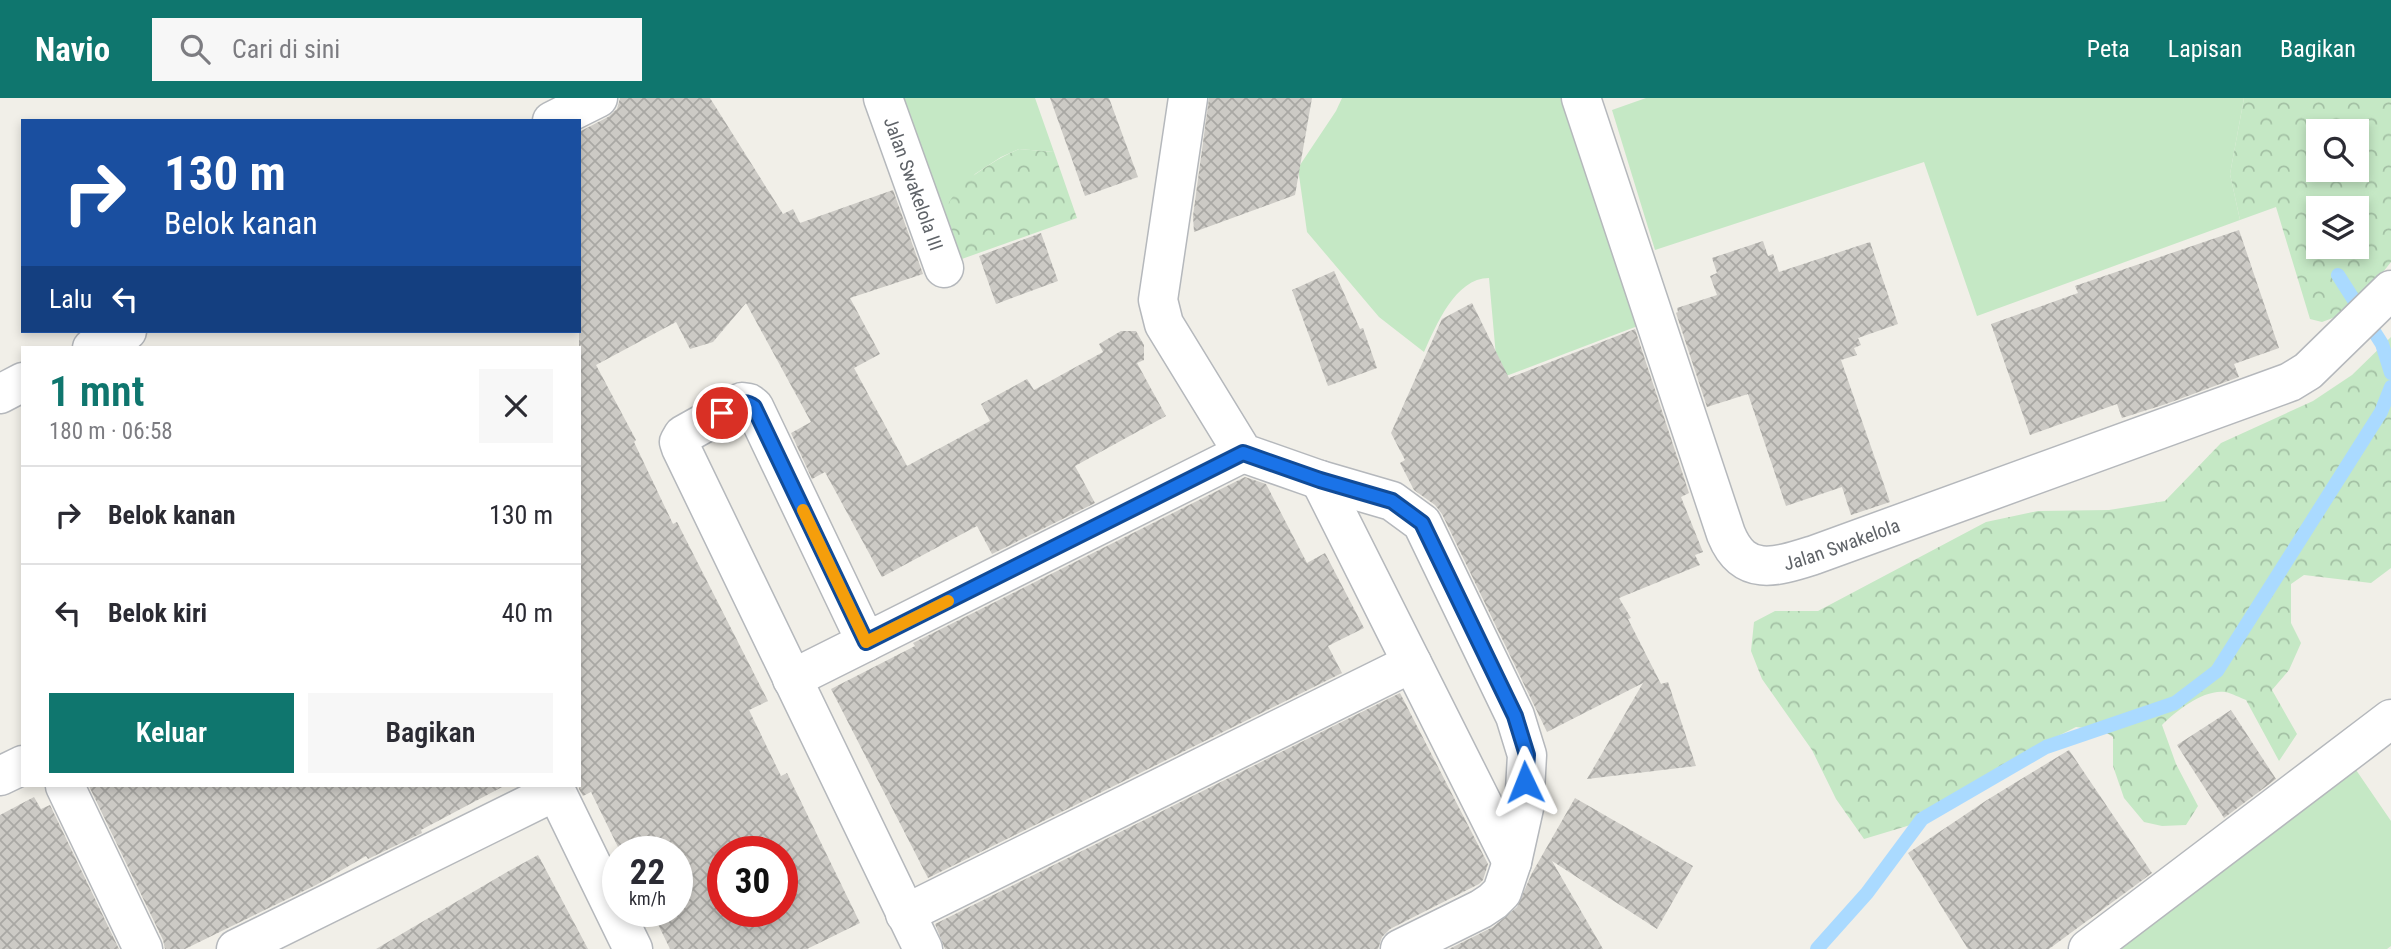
<!DOCTYPE html>
<html lang="id">
<meta charset="utf-8">
<style>
:root{--surface:#fff;--page:#f7f7f7;--text:#2b2b33;--muted:#7c7c81;--line:#e1e1e2;--accent:#0f766e}
body{margin:0;font-family:"Roboto Condensed",sans-serif;background:var(--page);color:var(--text);height:100vh;display:flex;flex-direction:column;font-size:26px;white-space:nowrap}
*{box-sizing:border-box;margin:0}
p{font-size:23px;color:var(--muted)}
.icon{flex:none;width:38px;height:38px;fill:none;stroke:currentColor;stroke-width:2;stroke-linecap:round;stroke-linejoin:round}
.map{position:relative;flex:1;overflow:hidden}
.panel{position:absolute;left:21px;top:248px;width:560px;height:441px;display:flex;flex-direction:column;background:var(--surface);border-radius:0px;box-shadow:0 4px 10px #0003}
.panel>*{flex:none}
.top-card{position:absolute;left:21px;top:21px;width:560px;height:214px;border-radius:0px;box-shadow:0 4px 10px #0003;background:#1a4fa0;color:#fff;overflow:hidden}
.fabs{position:absolute;left:2306px;top:21px;display:grid;gap:14px}
.fabs a{display:grid;place-items:center;width:63px;height:63px;border-radius:0px;background:var(--surface);box-shadow:0 4px 10px #0003;font-size:35px}
.speed{position:absolute;left:602px;top:738px;display:flex;gap:14px;font-size:35px;font-weight:700;text-align:center}
.speed>*{display:grid;place-content:center;width:91px;height:91px;border-radius:50%;background:var(--surface);box-shadow:0 4px 10px #0003;line-height:1}
.speed small{font-size:18px;font-weight:400}
.speed .limit{border:10px solid #d22;background:#fff;color:#111}
.pin{position:absolute;display:grid;place-items:center;width:60px;height:60px;color:#fff;margin:-30px;border:4px solid #fff;border-radius:50%;box-shadow:0 2px 7px #0007}
.me{position:absolute;width:77px;margin:-38px;rotate:358deg;stroke-linejoin:round;filter:drop-shadow(0 0 5px #0008)}
.turn{display:flex;align-items:center;gap:24px;height:147px;padding:0 28px;font-size:32px}
.turn .icon{width:91px;height:91px;stroke-width:2.5}
.turn b{display:block;font-size:49px;line-height:60px}
.then{display:flex;align-items:center;height:66px;padding:0 28px;background:#0003;gap:14px;font-size:26px}
.round{display:grid;place-items:center;flex:none;width:74px;height:74px;border-radius:0px;background:var(--page)}
.summary{display:flex;align-items:center;justify-content:space-between;height:119px;padding:0 28px}
h1{font-size:42px;font-weight:600;line-height:52px;color:var(--accent)}
.cta{display:flex;gap:14px;margin-top:auto;padding:14px 28px}
.cta a{flex:1;height:80px;border-radius:0px;background:var(--accent);color:#fff;font-size:28px;font-weight:600;line-height:80px;text-align:center}
.cta a+a{background:var(--page);color:var(--text)}
ul{padding:0;list-style:none}
li{display:flex;align-items:center;gap:21px;height:98px;padding:0 28px;border-top:2px solid var(--line)}
li div{flex:1}
li b{display:block;font-size:26px}
li em{font-style:normal}
header{display:flex;align-items:center;gap:42px;box-sizing:border-box;height:98px;padding:0 35px;background:var(--accent);color:#fff}
header strong{font-size:33px}
nav{display:flex;gap:38px;margin-inline-start:auto;font-size:24px}
.search{width:490px;height:63px;background:var(--page);display:flex;align-items:center;gap:18px;box-sizing:border-box;padding:0 24px;border-radius:0px;color:var(--muted);font-size:26px}
.map>svg:first-child{display:block}
.green{fill:#c5e8c5}
.forest{fill:url(#forest-crowns);fill-rule:evenodd}
.lines{fill:none;stroke-linecap:round;stroke-linejoin:round}
.stream{stroke:#aadaff;stroke-width:14}
.building{fill:url(#building-cross-hatch);fill-rule:evenodd}
.minor-casing{stroke:#b5b8bc;stroke-width:41}
.minor{stroke:#fff;stroke-width:38}
.route-casing{stroke:#114b97;stroke-width:18}
.route{stroke:#1a73e8;stroke-width:12}
.slow{stroke:#f59e0b;stroke-width:12}
.labels{text-anchor:middle;stroke-width:7;stroke-linejoin:round;paint-order:stroke}
.street-label{font-size:19px;fill:#5f6368;stroke:#fff}
</style>
<header>
<strong>Navio</strong>
<div class="search"><svg class="icon" aria-label="search" viewBox="0 0 24 24"><circle cx="10" cy="10" r="6"/><path d="M15 15l6 6"/></svg>Cari di sini</div>
<nav><a>Peta</a><a>Lapisan</a><a>Bagikan</a></nav>
</header>
<div class="map">
<svg width="2391" height="851" viewBox="0 0 2391 851">
<defs>
<pattern id="forest-crowns" width="20" height="18" patternUnits="userSpaceOnUse" patternTransform="scale(1.75)"><rect width="20" height="18" fill="#c5e8c5"/><path d="M2 6a3 3 0 1 1 6 0M12 15a3 3 0 1 1 6 0" fill="none" stroke="#a3c0a4"/></pattern>
<pattern id="building-cross-hatch" width="8" height="8" patternUnits="userSpaceOnUse" patternTransform="scale(1.75)"><rect width="8" height="8" fill="#cccac5"/><path d="M0 0l8 8M0 8l8-8" fill="none" stroke="#a9a8a4"/></pattern>
</defs>
<rect width="100%" height="100%" fill="#f1efe8"/>
<path class="green" d="M 900,0 L 1035,0 L 1054,54 L 1019,51 L 1001,59 L 975,76 L 945,124 Z
M 1342,0 L 1566,0 L 1643,226 L 1498,281 L 1489,180 C 1455,180 1436,228 1424,254 L 1379,219 L 1307,134 L 1298,70 L 1336,13 Z
M 1646,0 L 2244,0 L 2230,76 L 2240,122 L 1977,218 L 1924,64 L 1655,152 L 1612,12 Z
M 2354,669 L 2391,723 L 2391,848 L 2387,851 L 2117,851 Z"/>
<path class="forest" d="M 2244,0 L 2391,0 L 2391,164 L 2360,203 L 2341,217 L 2322,224 L 2310,221 L 2276,109 L 2240,122 L 2230,76 ZM 2319,33 L 2357,33 L 2357,72 L 2319,72 ZM 2319,110 L 2357,110 L 2357,149 L 2319,149 Z
M 1019,51 L 1054,54 L 1077,120 L 959,162 C 954,149 941,128 945,114 C 953,86 994,62 1019,51 Z
M 2391,239 L 2391,470 L 2371,485 L 2304,477 L 2291,486 L 2291,525 L 2301,545 L 2289,572 L 2272,592 L 2297,636 L 2279,663 L 2246,602 C 2240,600 2232,595 2225,594 C 2204,591 2176,613 2162,627 L 2176,666 L 2198,708 L 2186,727 L 2162,728 L 2144,724 L 2124,700 L 2113,668 L 2113,639 L 2102,632 L 2076,629 L 2044,645 L 1927,722 L 1864,741 L 1836,701 L 1812,652 L 1762,581 L 1751,553 L 1754,524 L 1775,513 L 1818,513 L 1986,424 L 2038,413 L 2109,412 L 2165,403 L 2221,345 L 2313,303 L 2352,277 Z"/>
<g class="lines">
<path class="stream" d="M 2338,177 L 2382,246 L 2391,275
M 1817,851 L 1867,795 L 1922,721 L 2046,649 L 2175,605 L 2217,573 L 2381,314 L 2391,289"/>
</g>
<path class="building" d="M 620,0 L 710,0 L 783,116 L 793,111 L 800,125 L 893,92 L 923,176 L 850,200 L 880,256 L 854,270 L 907,368 L 990,323 L 981,306 L 1027,281 L 1034,292 L 1103,254 L 1099,246 L 1121,233 L 1136,233 L 1144,247 L 1144,262 L 1137,265 L 1166,318 L 1075,368 L 1095,405 L 992,456 L 977,428 L 882,479 L 825,374 L 812,381 L 791,335 L 811,324 L 746,205 L 713,244 L 690,251 L 676,224 L 596,267 L 636,342 L 634,344 L 673,426 L 677,424 L 768,603 L 749,612 L 781,678 L 787,675 L 860,825 L 807,851 L 670,851 L 652,814 L 677,814 L 677,754 L 623,754 L 619,751 L 591,694 L 583,698 L 579,691 L 579,34 L 608,19 L 617,11 ZM 723,754 L 782,754 L 782,814 L 723,814 Z
M 1050,0 L 1109,0 L 1138,79 L 1085,98 Z
M 1209,0 L 1312,0 L 1295,97 L 1194,134 L 1193,118 Z
M 2239,132 L 2279,250 L 2234,266 L 2239,279 L 2166,306 L 2122,320 L 2117,306 L 2030,337 L 1991,226 L 2078,195 L 2075,188 Z
M 1041,135 L 1058,183 L 996,206 L 979,158 Z
M 1763,143 L 1768,158 L 1773,156 L 1779,174 L 1870,144 L 1898,226 L 1858,240 L 1861,247 L 1854,250 L 1857,257 L 1841,262 L 1890,404 L 1851,417 L 1842,389 L 1786,408 L 1748,296 L 1707,309 L 1676,215 L 1678,214 L 1677,210 L 1717,197 L 1710,178 L 1717,175 L 1712,160 Z
M 1334,173 L 1360,231 L 1363,230 L 1377,270 L 1328,288 L 1292,192 Z
M 1472,205 L 1509,280 L 1635,231 L 1689,395 L 1681,399 L 1703,454 L 1695,457 L 1700,467 L 1619,500 L 1631,520 L 1628,521 L 1661,586 L 1668,584 L 1696,668 L 1587,681 L 1643,585 L 1547,634 L 1442,416 L 1435,407 L 1414,392 L 1400,365 L 1405,362 L 1391,335 L 1442,221 Z
M 1245,379 L 1266,386 L 1307,465 L 1325,455 L 1364,530 L 1328,548 L 1342,575 L 928,780 L 831,591 L 915,548 L 913,545 Z
M 1400,595 L 1488,766 L 1483,782 L 1479,786 L 1390,831 L 1382,839 L 1378,851 L 945,851 L 935,826 Z
M 2231,612 L 2276,681 L 2224,720 L 2177,647 Z
M 2069,652 L 2152,775 L 2049,851 L 1968,851 L 1908,755 L 1987,702 Z
M 89,688 L 504,688 L 421,732 L 422,735 L 368,761 L 366,758 L 316,787 L 185,851 L 165,851 L 163,842 Z
M 34,699 L 41,711 L 50,707 L 119,851 L 0,851 L 0,717 Z
M 1575,700 L 1693,768 L 1657,831 L 1552,763 L 1603,851 L 1449,851 L 1493,829 L 1517,809 L 1532,775 Z
M 538,757 L 588,851 L 376,851 L 507,774 Z"/>
<g class="lines">
<defs>
<g id="minor">
<path id="s1" d="M 883,0 L 944,170"/>
<path d="M 1188,0 L 1158,202 L 1164,226 L 1243,355 L 1320,382 L 1392,403 L 1422,425 L 1515,618 L 1527,657 L 1524,710 L 1512,764 L 1502,794 L 1493,803 L 1481,811 L 1400,851"/>
<path id="s2" d="M 1581,0 L 1726,436 C 1744,480 1776,469 1814,457 L 2290,284 L 2308,273 L 2391,192"/>
<path d="M 552,23 L 598,0"/>
<path d="M 92,250 L 127,233"/>
<path d="M 0,296 L 23,284"/>
<path d="M 1412,565 L 1512,764"/>
<path d="M 792,581 L 866,544"/>
<path d="M 0,678 L 23,667"/>
<path d="M 65,688 L 143,851"/>
<path d="M 905,816 L 1412,565 L 1320,382"/>
<path d="M 236,851 L 556,693 L 633,851"/>
<path d="M 923,851 L 681,350 L 679,344 L 683,337 L 742,304 L 749,305 L 754,309 L 866,544 L 1243,355"/>
<path d="M 2088,851 L 2391,621"/>
</g>
</defs>
<use href="#minor" class="minor-casing"/>
<use href="#minor" class="minor"/>
</g>
<g class="lines">
<defs>
<path id="route" d="M 722,315 C 733,309 743,300 754,309 L 866,544 L 1243,355 L 1320,382 L 1392,403 L 1422,425 L 1515,618 L 1527,657 L 1525,684"/>
</defs>
<use href="#route" class="route-casing"/>
<use href="#route" class="route"/>
<path class="slow" d="M 803,412 L 866,544 L 948,503"/>
</g>
<g class="labels">
<g class="street-label">
<text dy="7" stroke="none"><textPath href="#s1" startOffset="91">Jalan Swakelola III</textPath></text>
<text dy="7" stroke="none"><textPath href="#s2" startOffset="593">Jalan Swakelola</textPath></text>
</g>
</g>
</svg>
<div class="fabs">
<a><svg class="icon" aria-label="search" viewBox="0 0 24 24"><circle cx="10" cy="10" r="6"/><path d="M15 15l6 6"/></svg></a>
<a><svg class="icon" aria-label="layers" viewBox="0 0 24 24"><path d="M12 4l9 5-9 5-9-5zM3 14l9 5 9-5"/></svg></a>
</div>
<div class="speed"><div>22<small>km/h</small></div><div class="limit">30</div></div>
<div class="pin" style="left:722px;top:315px;background:#d93025"><svg class="icon" aria-label="arrive" viewBox="0 0 24 24"><path d="M6 21V4h12l-3 4 3 4H6"/></svg></div>
<svg class="me" style="left:1525px;top:684px" viewBox="-20 -20 40 40"><path d="M0-17L14 15 0 8-14 15z" fill="#1a73e8" stroke="#fff" stroke-width="4"/></svg>
<div class="top-card">
<div class="turn"><svg class="icon" aria-label="right" viewBox="0 0 24 24"><path d="M7 20v-9h11M14 6l5 5-5 5"/></svg><div><b>130 m</b>Belok kanan</div></div>
<div class="then">Lalu<svg class="icon" aria-label="left" viewBox="0 0 24 24"><path d="M17 20v-9H6M10 6l-5 5 5 5"/></svg></div>
</div>
<section class="panel">
<div class="summary"><div><h1>1 mnt</h1><p>180 m · 06:58</p></div><a class="round"><svg class="icon" aria-label="close" viewBox="0 0 24 24"><path d="M6 6l12 12M18 6L6 18"/></svg></a></div>
<ul>
<li><svg class="icon" aria-label="right" viewBox="0 0 24 24"><path d="M7 20v-9h11M14 6l5 5-5 5"/></svg><div><b>Belok kanan</b></div><em>130 m</em></li>
<li><svg class="icon" aria-label="left" viewBox="0 0 24 24"><path d="M17 20v-9H6M10 6l-5 5 5 5"/></svg><div><b>Belok kiri</b></div><em>40 m</em></li>
</ul>
<div class="cta"><a>Keluar</a><a>Bagikan</a></div>
</section>
</div>
